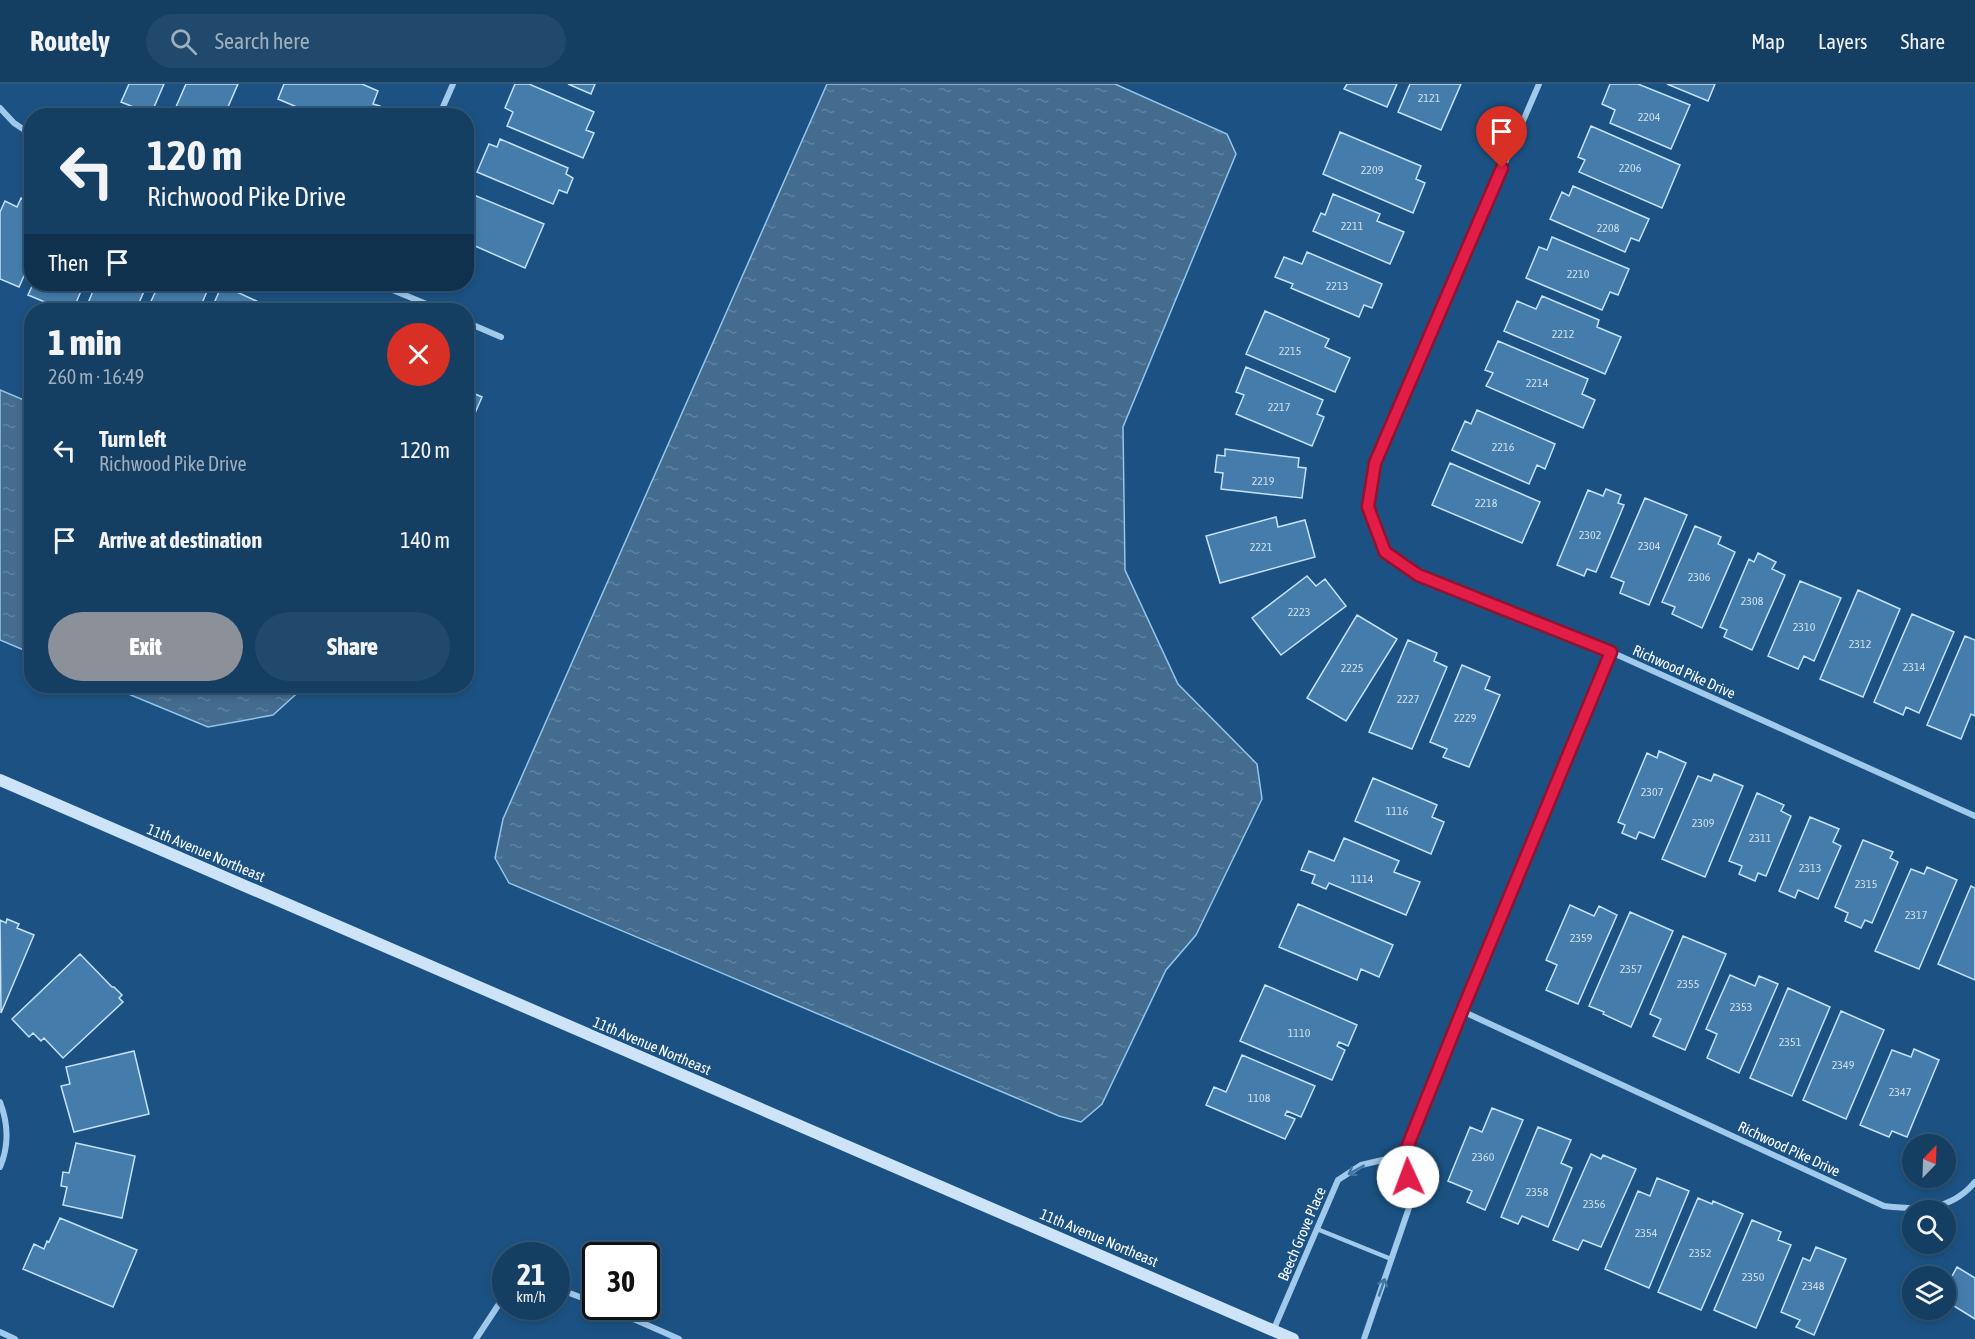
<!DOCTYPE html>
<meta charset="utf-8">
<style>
:root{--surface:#143e62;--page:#21496b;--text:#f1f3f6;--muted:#9daebe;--line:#335777;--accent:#8c9099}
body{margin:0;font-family:"Asap Condensed",sans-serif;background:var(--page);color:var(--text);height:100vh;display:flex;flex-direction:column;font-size:22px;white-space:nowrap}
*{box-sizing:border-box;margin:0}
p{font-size:20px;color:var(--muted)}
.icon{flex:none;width:33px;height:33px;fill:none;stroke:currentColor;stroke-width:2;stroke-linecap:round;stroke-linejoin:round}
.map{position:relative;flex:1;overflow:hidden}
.panel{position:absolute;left:24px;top:219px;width:450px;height:390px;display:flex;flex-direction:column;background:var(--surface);border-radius:24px;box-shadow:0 3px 9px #0003,0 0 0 2px var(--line)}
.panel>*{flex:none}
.banner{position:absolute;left:24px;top:24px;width:450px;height:183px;border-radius:24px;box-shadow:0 3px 9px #0003,0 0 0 2px var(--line);background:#143e62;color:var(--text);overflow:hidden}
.needle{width:39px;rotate:23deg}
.buttons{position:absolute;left:1902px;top:1050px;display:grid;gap:12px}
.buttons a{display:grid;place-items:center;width:54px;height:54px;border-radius:50%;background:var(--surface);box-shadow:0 3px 9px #0003,0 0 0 2px var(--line);font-size:30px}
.speed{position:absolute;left:492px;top:1158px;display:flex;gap:12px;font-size:30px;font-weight:700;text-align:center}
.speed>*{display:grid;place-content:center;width:78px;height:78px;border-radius:50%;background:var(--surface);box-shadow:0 3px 9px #0003,0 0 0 2px var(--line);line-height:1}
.speed small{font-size:15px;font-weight:400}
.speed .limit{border:3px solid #111;border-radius:9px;background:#fff;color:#111}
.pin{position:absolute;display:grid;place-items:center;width:51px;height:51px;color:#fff;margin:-62px -26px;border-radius:50% 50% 50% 0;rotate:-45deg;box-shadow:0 0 6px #0007}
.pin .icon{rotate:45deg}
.me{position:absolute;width:66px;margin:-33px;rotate:358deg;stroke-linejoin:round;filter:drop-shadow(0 0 4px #0008)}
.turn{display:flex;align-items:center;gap:21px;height:126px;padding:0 24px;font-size:27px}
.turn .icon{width:78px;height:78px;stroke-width:2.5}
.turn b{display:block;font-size:42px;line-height:51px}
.then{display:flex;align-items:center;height:57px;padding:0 24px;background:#0003;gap:12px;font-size:22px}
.round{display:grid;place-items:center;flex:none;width:63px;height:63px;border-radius:32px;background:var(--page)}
.summary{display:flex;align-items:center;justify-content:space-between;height:102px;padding:0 24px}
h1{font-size:36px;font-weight:800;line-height:45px}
.cta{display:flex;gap:12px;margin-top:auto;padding:12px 24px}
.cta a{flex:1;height:69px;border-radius:36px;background:var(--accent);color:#fff;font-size:24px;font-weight:800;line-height:69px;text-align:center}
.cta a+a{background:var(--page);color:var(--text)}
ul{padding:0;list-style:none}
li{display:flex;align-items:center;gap:18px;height:90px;padding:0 24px}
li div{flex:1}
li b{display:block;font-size:22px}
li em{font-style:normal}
header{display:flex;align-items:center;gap:36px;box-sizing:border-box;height:84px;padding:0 30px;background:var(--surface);border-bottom:2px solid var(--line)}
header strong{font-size:28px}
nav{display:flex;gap:33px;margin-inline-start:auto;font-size:21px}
.search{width:420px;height:54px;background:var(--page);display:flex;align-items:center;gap:15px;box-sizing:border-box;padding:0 21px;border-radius:33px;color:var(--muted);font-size:22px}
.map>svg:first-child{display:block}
.water{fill:url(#water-ripples);stroke:#93c5ed;stroke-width:1.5}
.building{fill:#447dac;stroke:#c5e1f8;stroke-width:1.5}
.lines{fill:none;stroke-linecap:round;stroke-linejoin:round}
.lane{stroke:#a0c9eb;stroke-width:4.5}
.street{stroke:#a0c9eb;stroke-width:6}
.secondary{stroke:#cce3f8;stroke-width:12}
.oneway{stroke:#4376a2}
.route-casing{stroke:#92132f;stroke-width:15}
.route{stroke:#e11d48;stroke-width:10}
.labels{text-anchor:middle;stroke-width:6;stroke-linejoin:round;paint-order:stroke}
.number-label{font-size:12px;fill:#d0deea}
.street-label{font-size:15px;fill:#fff;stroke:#1b5283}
</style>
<header>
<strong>Routely</strong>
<div class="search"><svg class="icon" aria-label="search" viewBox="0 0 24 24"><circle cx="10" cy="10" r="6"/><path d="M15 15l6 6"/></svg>Search here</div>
<nav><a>Map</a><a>Layers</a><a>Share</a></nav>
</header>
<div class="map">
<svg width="1975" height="1255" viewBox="0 0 1975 1255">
<defs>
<pattern id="water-ripples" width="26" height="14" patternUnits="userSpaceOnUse" patternTransform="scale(1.5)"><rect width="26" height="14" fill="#436c8f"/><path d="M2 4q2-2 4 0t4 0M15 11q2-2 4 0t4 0" fill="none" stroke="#5f82a0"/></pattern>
</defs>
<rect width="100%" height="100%" fill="#1b5283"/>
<path class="water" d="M 827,0 L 1115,0 L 1227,50 L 1236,70 L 1123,343 L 1125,486 L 1178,600 L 1257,680 L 1262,715 L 1196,851 L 1166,886 L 1102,1020 L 1081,1038 L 1059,1032 L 509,799 L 495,774 L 503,735 Z
M 0,306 L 31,319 L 31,569 L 0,556 Z
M 109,602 L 305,602 L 273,631 L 208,643 Z"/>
<path class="building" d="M 129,0 L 164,0 L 151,30 L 121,18 Z
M 186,0 L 238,0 L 224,32 L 172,32 Z
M 284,0 L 362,0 L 378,7 L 373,20 L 380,22 L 376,32 L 318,32 L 278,15 Z
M 515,0 L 529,0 L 594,28 L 586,46 L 594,49 L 583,74 L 507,42 L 513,28 L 505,24 Z
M 568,0 L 595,0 L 591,10 Z
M 1347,0 L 1397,0 L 1387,23 L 1344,5 Z
M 1410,0 L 1461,0 L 1441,46 L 1398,28 Z
M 1610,0 L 1638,0 L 1690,21 L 1671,65 L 1610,39 L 1615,26 L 1602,20 Z
M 1667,0 L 1715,0 L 1708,17 Z
M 1591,42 L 1680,81 L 1662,124 L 1579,88 L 1585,76 L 1578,73 Z
M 1340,48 L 1421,82 L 1416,95 L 1425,99 L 1413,129 L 1323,90 Z
M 500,55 L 568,84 L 566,90 L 573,94 L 567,109 L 559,106 L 553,120 L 477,88 L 489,60 L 497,63 Z
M 1573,102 L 1649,135 L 1639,157 L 1631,154 L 1625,168 L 1550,135 L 1562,108 L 1569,112 Z
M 469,109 L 544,140 L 525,184 L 466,158 L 466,115 Z
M 1333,110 L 1380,130 L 1377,137 L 1404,148 L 1390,180 L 1313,147 L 1321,129 L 1325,131 Z
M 21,114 L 32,119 L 32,174 L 19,203 L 0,195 L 0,128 L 5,117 L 17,123 Z
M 1552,153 L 1629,185 L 1618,211 L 1610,208 L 1602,226 L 1526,194 L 1539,163 L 1547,166 Z
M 1307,168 L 1382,200 L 1372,224 L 1364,221 L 1359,233 L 1291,204 L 1293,200 L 1275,193 L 1284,173 L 1302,180 Z
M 33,200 L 84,200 L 73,226 L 64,226 L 28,211 Z
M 96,200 L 147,200 L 136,226 L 85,226 Z
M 159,200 L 196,200 L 208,205 L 199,226 L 147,226 Z
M 222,201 L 265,221 L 263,226 L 211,226 Z
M 1542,212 L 1599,236 L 1597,243 L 1621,253 L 1605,290 L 1504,247 L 1517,217 L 1536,225 Z
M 1265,227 L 1329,255 L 1325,263 L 1350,274 L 1335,308 L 1246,270 Z
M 1498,257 L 1588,295 L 1582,310 L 1595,316 L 1583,344 L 1486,302 L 1493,289 L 1485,286 Z
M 1246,283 L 1323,316 L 1317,330 L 1324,333 L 1312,362 L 1236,330 L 1244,311 L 1236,308 Z
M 466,306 L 482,313 L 466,350 Z
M 1477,326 L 1555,360 L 1545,385 L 1537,381 L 1529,400 L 1452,366 L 1465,337 L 1471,340 Z
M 1225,365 L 1299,374 L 1298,383 L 1306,384 L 1302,414 L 1221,405 L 1223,389 L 1215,388 L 1217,371 L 1225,372 Z
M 1450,379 L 1540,418 L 1522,459 L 1432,421 Z
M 1606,405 L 1621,411 L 1618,419 L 1624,421 L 1596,488 L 1587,485 L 1584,492 L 1557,481 L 1588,406 L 1603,412 Z
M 1645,414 L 1687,431 L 1649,521 L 1620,509 L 1624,498 L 1611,493 Z
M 1276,433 L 1278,443 L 1305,436 L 1315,473 L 1220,499 L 1206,452 Z
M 1695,442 L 1721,453 L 1718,460 L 1735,468 L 1702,544 L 1672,530 L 1675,523 L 1662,518 Z
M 1758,469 L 1776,478 L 1772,485 L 1785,491 L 1752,566 L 1724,553 L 1727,546 L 1720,543 L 1749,475 L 1754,478 Z
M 1307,492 L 1316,502 L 1325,495 L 1346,522 L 1281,571 L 1252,534 Z
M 1800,497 L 1841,514 L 1814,577 L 1804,572 L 1798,585 L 1768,572 Z
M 1858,506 L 1900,525 L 1863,613 L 1820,595 Z
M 1912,530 L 1954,548 L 1919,629 L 1906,623 L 1903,631 L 1874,618 Z
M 1357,531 L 1397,555 L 1346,637 L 1307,614 Z
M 1965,552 L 1975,556 L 1975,632 L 1971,630 L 1961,655 L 1927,641 Z
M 1408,556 L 1437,569 L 1434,577 L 1447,583 L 1412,665 L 1369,648 Z
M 1462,581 L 1490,593 L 1485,605 L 1500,611 L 1469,683 L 1443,673 L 1447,665 L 1430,658 Z
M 1659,667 L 1686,679 L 1654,754 L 1639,748 L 1636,755 L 1622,749 L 1625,741 L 1618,738 L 1647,669 L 1657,674 Z
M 1714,690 L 1743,702 L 1705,793 L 1662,775 L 1698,692 L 1711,697 Z
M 1373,694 L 1437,721 L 1432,733 L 1444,738 L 1431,770 L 1355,737 Z
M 1757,709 L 1784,721 L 1781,727 L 1791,732 L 1766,792 L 1758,789 L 1755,797 L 1739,790 L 1742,782 L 1729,777 Z
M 1810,733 L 1839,745 L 1833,758 L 1841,762 L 1818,815 L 1798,806 L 1795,814 L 1779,807 Z
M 1344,754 L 1399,777 L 1394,788 L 1420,798 L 1406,831 L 1329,799 L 1326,805 L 1312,799 L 1315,791 L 1301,786 L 1309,767 L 1334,777 Z
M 1863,756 L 1893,768 L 1890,774 L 1898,778 L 1872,839 L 1865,836 L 1861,844 L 1845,837 L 1848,829 L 1835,823 Z
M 1927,783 L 1957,796 L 1919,885 L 1875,867 L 1911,785 L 1924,790 Z
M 1971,802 L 1975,804 L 1975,896 L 1938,880 Z
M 1298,820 L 1393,861 L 1379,893 L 1361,885 L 1357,896 L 1279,863 Z
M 1570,821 L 1594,832 L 1599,822 L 1617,831 L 1578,920 L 1546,906 L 1557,881 L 1546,876 Z
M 1630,828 L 1673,847 L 1631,943 L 1603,930 L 1604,928 L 1589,922 Z
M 7,835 L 19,840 L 17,844 L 34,851 L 1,929 L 0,836 L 6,839 Z
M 1683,852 L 1726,870 L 1685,966 L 1653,952 L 1661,935 L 1650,930 Z
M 80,870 L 112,903 L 114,903 L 122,911 L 119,914 L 123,918 L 63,974 L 44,954 L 41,957 L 33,949 L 29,953 L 12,935 Z
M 1730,891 L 1755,902 L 1759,892 L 1778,900 L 1739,989 L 1707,974 L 1717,950 L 1706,945 Z
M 1265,901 L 1357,941 L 1348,962 L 1339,958 L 1337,962 L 1345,966 L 1332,996 L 1240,957 Z
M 1788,904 L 1830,923 L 1792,1012 L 1750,994 Z
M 1841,927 L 1884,946 L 1846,1035 L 1803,1016 Z
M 1914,965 L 1939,976 L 1907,1053 L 1892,1047 L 1889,1053 L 1860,1041 L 1892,966 L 1911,973 Z
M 134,967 L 149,1030 L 74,1048 L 61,1002 L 70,1000 L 66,983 Z
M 1242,971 L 1315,1002 L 1301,1033 L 1287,1027 L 1285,1031 L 1295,1035 L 1285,1055 L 1206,1021 L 1214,1003 L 1226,1008 Z
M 1492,1024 L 1523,1036 L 1485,1126 L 1467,1118 L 1472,1107 L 1448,1097 L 1470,1043 L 1482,1048 Z
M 1538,1043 L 1571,1056 L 1561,1079 L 1572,1084 L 1548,1143 L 1522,1132 L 1518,1140 L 1501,1133 Z
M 76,1059 L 135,1072 L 122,1134 L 63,1121 L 67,1103 L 61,1102 L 63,1088 L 69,1089 Z
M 1591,1070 L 1601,1075 L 1603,1071 L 1636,1085 L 1601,1163 L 1583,1156 L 1578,1166 L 1553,1156 Z
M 1657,1094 L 1689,1107 L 1649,1204 L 1605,1185 L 1638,1107 L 1650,1112 Z
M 1698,1114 L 1712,1120 L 1713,1117 L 1743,1130 L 1701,1226 L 1658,1208 Z
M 60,1134 L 137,1166 L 113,1223 L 23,1185 L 34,1160 L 44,1165 L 47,1157 L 49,1158 Z
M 1752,1136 L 1781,1148 L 1778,1156 L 1791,1161 L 1756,1244 L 1714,1226 Z
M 1816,1163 L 1846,1175 L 1814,1251 L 1796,1243 L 1800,1236 L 1781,1228 L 1803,1174 L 1810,1177 Z
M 1957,1183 L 1975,1194 L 1975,1235 L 1946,1217 L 1946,1203 Z"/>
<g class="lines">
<path class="lane" d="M 1317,1145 L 1391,1175"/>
<path class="street" d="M 1539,0 L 1375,379 L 1368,423 L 1385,468 L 1418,491 L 1611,568 L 1975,732
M 0,24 L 14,39 L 32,51
M 439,32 L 453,0
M 378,200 L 441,226
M 466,238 L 501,253
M 1462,927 L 1884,1122 C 1919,1126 1950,1128 1975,1098
M 0,1018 C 8,1039 9,1062 0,1083
M 556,1207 L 564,1207 L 596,1219
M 604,1222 L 679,1255
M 1273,1247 L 1338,1096 L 1361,1081 L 1404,1071
M 0,1248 L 15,1255
M 476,1255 L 499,1220 L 506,1217
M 1364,1255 L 1412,1115 L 1404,1071 L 1462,927 L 1611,568"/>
<path class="secondary" d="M 0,696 L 1293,1255"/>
</g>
<defs><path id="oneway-shaft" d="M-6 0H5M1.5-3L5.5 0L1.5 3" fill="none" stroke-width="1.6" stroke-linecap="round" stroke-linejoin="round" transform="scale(1.5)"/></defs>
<g class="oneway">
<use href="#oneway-shaft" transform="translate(1356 1086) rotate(151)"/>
<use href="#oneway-shaft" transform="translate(1382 1203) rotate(-71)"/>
</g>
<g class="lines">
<defs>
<path id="route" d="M 1408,1093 L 1404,1071 L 1462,927 L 1611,568 L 1418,491 L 1385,468 L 1368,423 L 1375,379 L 1502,84"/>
</defs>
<use href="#route" class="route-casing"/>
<use href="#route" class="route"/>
</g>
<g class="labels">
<g class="number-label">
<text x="1429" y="18">2121</text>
<text x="1649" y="37">2204</text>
<text x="1630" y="88">2206</text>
<text x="1372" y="90">2209</text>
<text x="1352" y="146">2211</text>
<text x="1608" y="148">2208</text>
<text x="1578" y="194">2210</text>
<text x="1337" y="206">2213</text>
<text x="1563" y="254">2212</text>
<text x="1290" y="271">2215</text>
<text x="1537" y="303">2214</text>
<text x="1279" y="327">2217</text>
<text x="1503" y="367">2216</text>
<text x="1263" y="401">2219</text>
<text x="1486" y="423">2218</text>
<text x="1590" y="455">2302</text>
<text x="1649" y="466">2304</text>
<text x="1261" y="467">2221</text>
<text x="1699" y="497">2306</text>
<text x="1752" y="521">2308</text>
<text x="1299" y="532">2223</text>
<text x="1804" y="547">2310</text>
<text x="1860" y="564">2312</text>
<text x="1914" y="587">2314</text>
<text x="1352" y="588">2225</text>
<text x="1408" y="619">2227</text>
<text x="1465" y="638">2229</text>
<text x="1652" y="712">2307</text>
<text x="1397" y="731">1116</text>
<text x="1703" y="743">2309</text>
<text x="1760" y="758">2311</text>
<text x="1810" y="788">2313</text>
<text x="1362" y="799">1114</text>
<text x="1866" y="804">2315</text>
<text x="1916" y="835">2317</text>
<text x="1581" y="858">2359</text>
<text x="1631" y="889">2357</text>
<text x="1688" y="904">2355</text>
<text x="1741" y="927">2353</text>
<text x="1299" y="953">1110</text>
<text x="1790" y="962">2351</text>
<text x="1843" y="985">2349</text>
<text x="1900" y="1012">2347</text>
<text x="1259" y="1018">1108</text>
<text x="1483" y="1077">2360</text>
<text x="1537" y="1112">2358</text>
<text x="1594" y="1124">2356</text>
<text x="1646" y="1153">2354</text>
<text x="1700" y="1173">2352</text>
<text x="1753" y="1197">2350</text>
<text x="1813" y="1206">2348</text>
</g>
<g class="street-label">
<text transform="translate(1684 588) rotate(24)" y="5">Richwood Pike Drive</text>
<text transform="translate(206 769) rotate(23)" y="5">11th Avenue Northeast</text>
<text transform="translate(652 962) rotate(23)" y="5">11th Avenue Northeast</text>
<text transform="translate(1789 1065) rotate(25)" y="5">Richwood Pike Drive</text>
<text transform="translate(1302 1150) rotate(-67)" y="5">Beech Grove Place</text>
<text transform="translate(1099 1154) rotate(23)" y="5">11th Avenue Northeast</text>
</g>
</g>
</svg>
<div class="buttons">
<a><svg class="needle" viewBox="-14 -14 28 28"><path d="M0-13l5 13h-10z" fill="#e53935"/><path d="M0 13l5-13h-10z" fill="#9daebe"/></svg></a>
<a><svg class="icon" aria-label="search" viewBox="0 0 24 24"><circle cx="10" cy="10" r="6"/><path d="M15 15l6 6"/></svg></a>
<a><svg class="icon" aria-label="layers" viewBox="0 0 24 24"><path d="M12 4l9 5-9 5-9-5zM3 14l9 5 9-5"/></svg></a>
</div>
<div class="speed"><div>21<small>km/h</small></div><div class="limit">30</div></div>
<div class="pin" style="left:1502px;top:84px;background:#d93025"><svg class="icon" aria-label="arrive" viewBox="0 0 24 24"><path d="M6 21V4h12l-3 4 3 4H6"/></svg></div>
<svg class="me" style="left:1408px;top:1093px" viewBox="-20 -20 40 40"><circle r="19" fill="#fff"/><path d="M0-13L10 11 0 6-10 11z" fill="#e11d48"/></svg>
<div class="banner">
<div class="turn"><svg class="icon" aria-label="left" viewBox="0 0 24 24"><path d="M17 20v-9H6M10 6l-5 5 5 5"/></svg><div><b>120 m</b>Richwood Pike Drive</div></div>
<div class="then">Then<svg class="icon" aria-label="arrive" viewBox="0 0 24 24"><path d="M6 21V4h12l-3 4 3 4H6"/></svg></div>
</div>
<section class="panel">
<div class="summary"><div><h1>1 min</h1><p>260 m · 16:49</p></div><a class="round" style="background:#d93025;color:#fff"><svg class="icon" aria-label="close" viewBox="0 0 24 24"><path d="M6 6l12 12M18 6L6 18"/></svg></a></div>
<ul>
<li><svg class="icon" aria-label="left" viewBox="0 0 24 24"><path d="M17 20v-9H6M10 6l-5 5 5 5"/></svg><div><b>Turn left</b><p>Richwood Pike Drive</p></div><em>120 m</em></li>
<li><svg class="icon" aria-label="arrive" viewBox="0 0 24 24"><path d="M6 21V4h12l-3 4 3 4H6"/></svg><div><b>Arrive at destination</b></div><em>140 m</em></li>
</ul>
<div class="cta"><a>Exit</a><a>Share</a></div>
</section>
</div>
